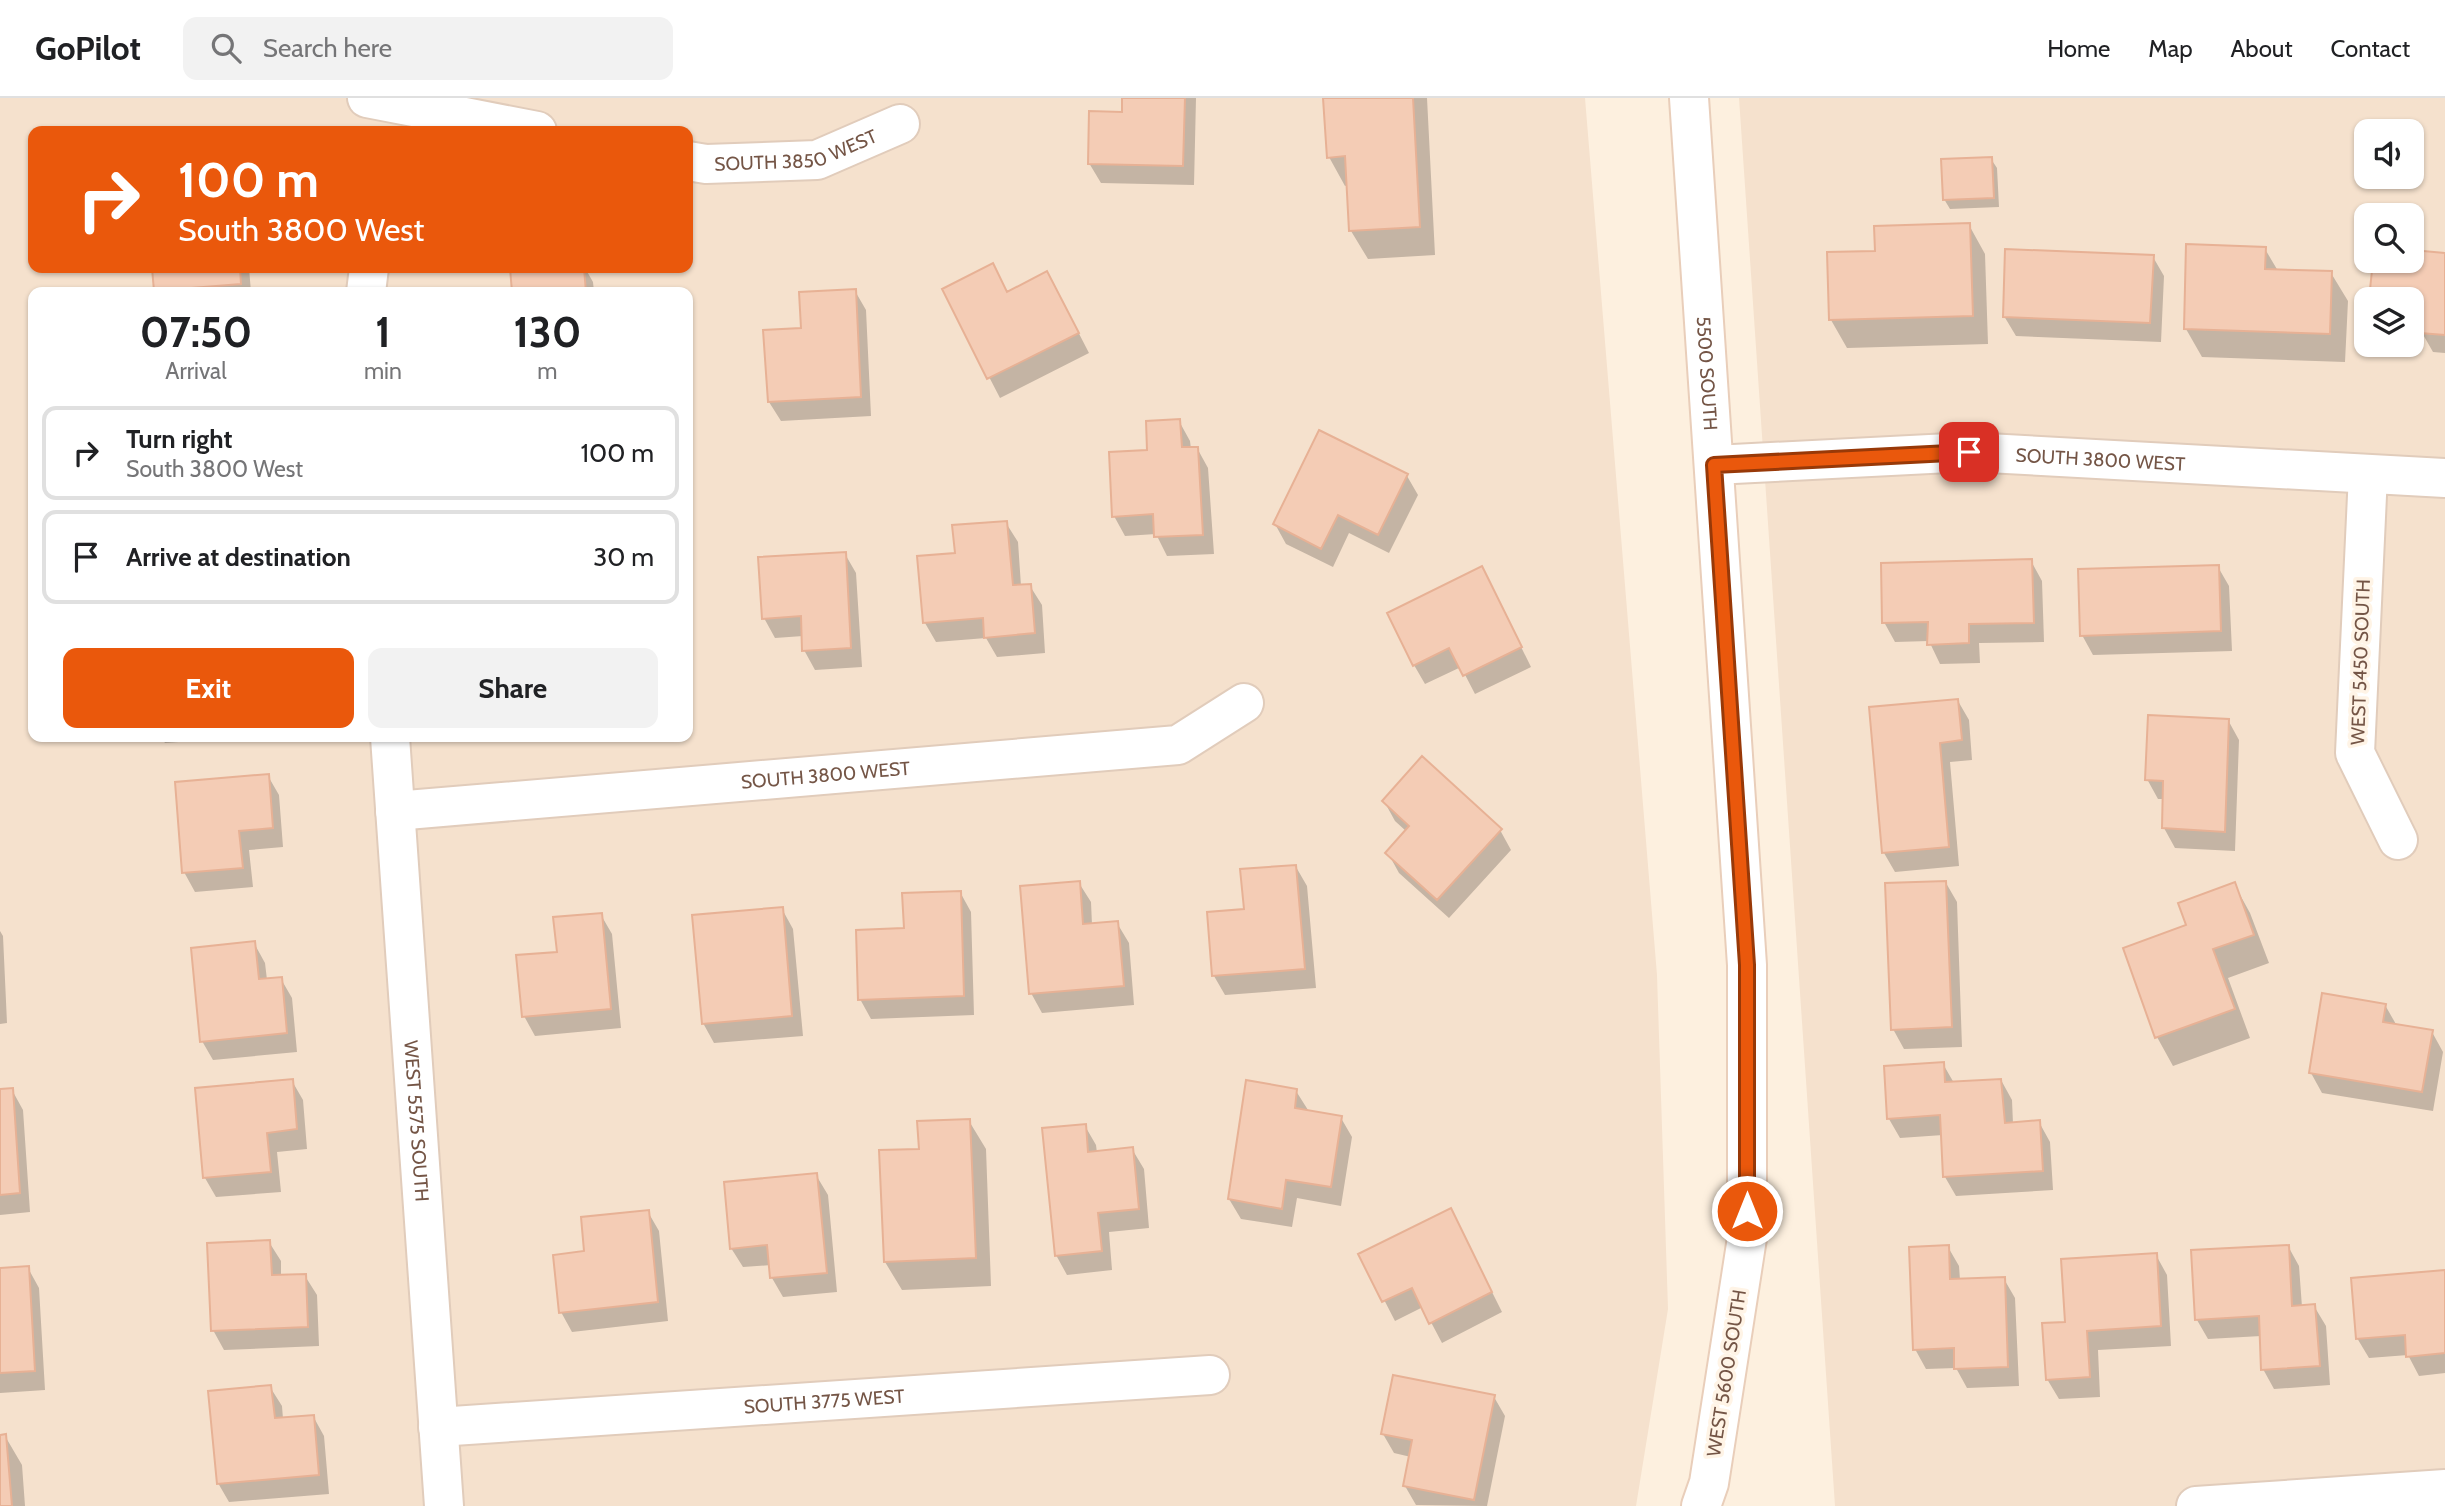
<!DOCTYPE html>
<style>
:root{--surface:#fff;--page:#f2f2f2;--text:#202124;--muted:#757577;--line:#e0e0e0;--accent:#ea580c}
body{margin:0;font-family:Cabin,sans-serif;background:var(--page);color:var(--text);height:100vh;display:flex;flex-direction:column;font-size:26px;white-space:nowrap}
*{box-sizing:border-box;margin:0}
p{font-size:23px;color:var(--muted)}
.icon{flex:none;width:38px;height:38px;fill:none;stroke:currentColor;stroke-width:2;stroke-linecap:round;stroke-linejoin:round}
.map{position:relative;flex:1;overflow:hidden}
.details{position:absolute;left:28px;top:189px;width:665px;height:455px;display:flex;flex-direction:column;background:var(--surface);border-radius:14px;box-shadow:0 2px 5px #0004}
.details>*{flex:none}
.banner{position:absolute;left:28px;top:28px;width:665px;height:147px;border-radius:14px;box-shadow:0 2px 5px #0004;background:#ea580c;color:#fff;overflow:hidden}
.fabs{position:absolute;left:2354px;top:21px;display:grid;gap:14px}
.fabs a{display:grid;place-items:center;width:70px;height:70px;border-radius:14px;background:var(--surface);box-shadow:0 2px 5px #0004;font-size:35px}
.pin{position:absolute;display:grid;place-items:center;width:60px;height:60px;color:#fff;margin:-30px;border-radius:14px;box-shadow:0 4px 10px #0006}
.me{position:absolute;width:77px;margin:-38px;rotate:0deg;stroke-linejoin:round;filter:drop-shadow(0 0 5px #0008)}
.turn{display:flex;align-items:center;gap:24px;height:147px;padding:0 35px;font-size:32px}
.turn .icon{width:91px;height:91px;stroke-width:2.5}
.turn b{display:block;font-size:49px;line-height:60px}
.eta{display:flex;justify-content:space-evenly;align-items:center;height:119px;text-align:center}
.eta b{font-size:42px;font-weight:800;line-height:49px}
.cta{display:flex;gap:14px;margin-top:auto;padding:14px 35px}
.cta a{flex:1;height:80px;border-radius:14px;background:var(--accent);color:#fff;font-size:28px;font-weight:800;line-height:80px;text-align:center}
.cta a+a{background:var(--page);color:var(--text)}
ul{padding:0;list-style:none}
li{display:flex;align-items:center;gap:21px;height:94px;margin:0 14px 10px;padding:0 21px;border:4px solid var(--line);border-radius:14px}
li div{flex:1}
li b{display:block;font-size:26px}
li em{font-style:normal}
header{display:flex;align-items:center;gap:42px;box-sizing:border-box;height:98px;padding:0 35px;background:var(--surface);border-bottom:2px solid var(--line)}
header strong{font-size:33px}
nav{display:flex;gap:38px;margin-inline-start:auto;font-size:24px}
.search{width:490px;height:63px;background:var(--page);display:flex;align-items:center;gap:18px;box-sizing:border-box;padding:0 24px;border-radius:14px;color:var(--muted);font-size:26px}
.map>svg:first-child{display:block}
.residential{fill:#f5e1cd;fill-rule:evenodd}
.shadow{fill:#0003}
.building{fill:#f4ccb5;stroke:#e7b195;stroke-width:2}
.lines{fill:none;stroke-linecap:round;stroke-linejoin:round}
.street-casing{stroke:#e1ccbb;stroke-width:42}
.secondary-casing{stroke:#e9ceba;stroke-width:42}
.street{stroke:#fff;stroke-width:38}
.secondary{stroke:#fff;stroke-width:38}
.route-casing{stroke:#983908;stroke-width:18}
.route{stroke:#ea580c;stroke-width:12}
.labels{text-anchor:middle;stroke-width:7;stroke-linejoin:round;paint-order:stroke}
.street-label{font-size:19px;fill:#745546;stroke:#fff4e6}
</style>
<header>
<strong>GoPilot</strong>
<div class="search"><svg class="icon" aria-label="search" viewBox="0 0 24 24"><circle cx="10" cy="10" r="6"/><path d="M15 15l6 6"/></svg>Search here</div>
<nav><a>Home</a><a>Map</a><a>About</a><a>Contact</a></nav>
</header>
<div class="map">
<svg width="2445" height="1408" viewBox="0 0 2445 1408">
<rect width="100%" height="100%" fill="#fdf0df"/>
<path class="residential" d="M 0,0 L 1585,0 L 1657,877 L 1668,1211 L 1636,1408 L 0,1408 ZM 33,33 L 688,33 L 688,170 L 33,170 ZM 33,194 L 688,194 L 688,639 L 33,639 Z
M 1739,0 L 2445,0 L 2445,1408 L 1835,1408 ZM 2366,33 L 2412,33 L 2412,79 L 2366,79 ZM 2366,117 L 2412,117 L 2412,163 L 2366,163 ZM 2366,201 L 2412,201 L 2412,247 L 2366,247 Z"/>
<path class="shadow" d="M 1124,0 L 1196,0 L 1194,87 L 1101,85 L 1089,65 L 1124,15 Z
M 1325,0 L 1427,0 L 1435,157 L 1368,161 L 1351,133 L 1348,87 L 1345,88 L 1329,59 Z
M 1991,61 L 1997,70 L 1999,109 L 1950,111 L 1944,101 Z
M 1969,127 L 1985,156 L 1988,246 L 1847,250 L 1831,222 L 1877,154 Z
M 2265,151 L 2278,173 L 2331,175 L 2348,203 L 2345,264 L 2202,259 L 2186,231 Z
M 2412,154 L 2445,157 L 2445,255 L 2433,254 L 2421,233 L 2412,232 L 2412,201 L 2371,201 L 2375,163 L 2412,163 Z
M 2153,159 L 2164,178 L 2161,244 L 2016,238 L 2004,218 Z
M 153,170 L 249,170 L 251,194 L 156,194 Z
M 585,170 L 593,184 L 594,194 L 514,194 L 512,171 Z
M 944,192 L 1007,196 L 1058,195 L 1089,255 L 1000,300 Z
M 855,193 L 866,212 L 871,318 L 781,323 L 769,304 L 803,232 Z
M 1179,323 L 1190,343 L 1191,351 L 1197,350 L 1208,370 L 1214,456 L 1167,458 L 1156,436 L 1125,438 L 1114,418 L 1149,353 Z
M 1407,378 L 1418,397 L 1389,455 L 1349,435 L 1333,469 L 1286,446 L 1275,426 Z
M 1006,425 L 1018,444 L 1021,488 L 1030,488 L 1042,507 L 1045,555 L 997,559 L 986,540 L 936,544 L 925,525 L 957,456 Z
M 845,456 L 856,475 L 862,569 L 815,572 L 804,552 L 803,538 L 775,540 L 764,520 Z
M 2031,463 L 2042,483 L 2044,544 L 1979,545 L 1980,565 L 1940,566 L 1929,543 L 1895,544 L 1884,524 Z
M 2218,469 L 2229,488 L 2232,553 L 2093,557 L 2082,537 Z
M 1482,470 L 1531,569 L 1475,596 L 1461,569 L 1425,586 L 1414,567 Z
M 1958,603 L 1969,622 L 1972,662 L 1950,664 L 1959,768 L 1895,774 L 1884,755 Z
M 2228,622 L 2239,642 L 2235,753 L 2175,750 L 2164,730 L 2165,701 L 2158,701 L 2147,681 Z
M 161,639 L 247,639 L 165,645 Z
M 268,678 L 279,697 L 283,749 L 249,752 L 253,789 L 195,794 L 184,774 Z
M 1384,703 L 1500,732 L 1511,752 L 1449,820 L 1399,775 L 1388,755 L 1407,734 L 1395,723 Z
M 1296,769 L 1307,788 L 1316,890 L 1225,897 L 1214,878 L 1209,816 L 1245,812 Z
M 1079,785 L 1091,804 L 1092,827 L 1117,825 L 1129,845 L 1134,907 L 1042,915 L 1031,895 Z
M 1946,785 L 1957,804 L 1962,949 L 1904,951 L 1893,931 Z
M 2234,786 L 2250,815 L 2269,865 L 2228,880 L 2250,940 L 2173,968 L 2157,939 L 2188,828 Z
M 960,794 L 971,814 L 974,917 L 871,921 L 860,901 L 906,832 Z
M 782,811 L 793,831 L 803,938 L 714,945 L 703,925 Z
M 601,817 L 612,836 L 621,930 L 535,938 L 524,918 Z
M 0,833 L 3,838 L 7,925 L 0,926 Z
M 254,845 L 265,865 L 267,882 L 281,881 L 292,900 L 297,954 L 213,962 L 202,943 Z
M 2385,907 L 2397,928 L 2432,934 L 2443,954 L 2433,1013 L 2322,995 L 2311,975 Z
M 1943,966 L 1954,985 L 2001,982 L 2012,1002 L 2013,1026 L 2039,1024 L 2050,1044 L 2053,1092 L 1956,1098 L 1945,1079 L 1943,1037 L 1900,1040 L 1889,1021 Z
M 292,983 L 303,1002 L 307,1051 L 277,1054 L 281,1094 L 216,1099 L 205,1080 Z
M 12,992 L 23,1012 L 30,1114 L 0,1117 L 0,993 Z
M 1296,993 L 1308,1012 L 1341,1020 L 1352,1039 L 1341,1108 L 1297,1100 L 1292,1129 L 1241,1121 L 1229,1101 Z
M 969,1023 L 986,1051 L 991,1188 L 902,1192 L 885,1164 L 920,1052 Z
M 1085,1028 L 1096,1047 L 1097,1055 L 1132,1051 L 1144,1071 L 1149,1130 L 1109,1134 L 1112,1172 L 1067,1177 L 1056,1157 Z
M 816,1077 L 828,1097 L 837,1194 L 783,1199 L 772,1180 L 771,1167 L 743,1169 L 731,1150 Z
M 648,1114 L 659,1133 L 668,1223 L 572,1234 L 561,1214 Z
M 1461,1132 L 1502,1214 L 1442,1245 L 1423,1209 L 1395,1223 L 1361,1157 Z
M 269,1144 L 281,1163 L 281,1178 L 305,1178 L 317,1197 L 319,1248 L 224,1252 L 213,1232 Z
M 2288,1148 L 2299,1168 L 2302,1209 L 2314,1208 L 2326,1228 L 2330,1287 L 2274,1291 L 2263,1271 L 2261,1238 L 2208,1241 L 2197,1222 Z
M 1948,1149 L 1959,1168 L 1960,1182 L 2004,1181 L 2015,1200 L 2019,1288 L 1967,1290 L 1956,1270 L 1926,1271 L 1915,1251 Z
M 2156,1157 L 2167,1177 L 2171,1248 L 2098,1252 L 2100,1299 L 2059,1301 L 2047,1281 L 2066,1226 Z
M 28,1170 L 39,1190 L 45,1292 L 0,1295 L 0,1172 Z
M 2445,1173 L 2445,1275 L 2419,1278 L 2408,1257 L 2369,1260 L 2357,1240 Z
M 270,1289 L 282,1308 L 283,1321 L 313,1318 L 324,1338 L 329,1396 L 229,1404 L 218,1385 Z
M 1494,1299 L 1505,1318 L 1487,1408 L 1416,1407 L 1405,1388 L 1411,1359 L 1394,1355 L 1383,1336 Z
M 0,1338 L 5,1338 L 22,1367 L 25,1408 L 0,1408 Z"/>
<path class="building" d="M 1122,0 L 1185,0 L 1183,68 L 1088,66 L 1089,13 L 1122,14 Z
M 1323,0 L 1413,0 L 1420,129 L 1349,133 L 1345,58 L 1327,60 Z
M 1992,59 L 1994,100 L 1943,102 L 1941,61 Z
M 1970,125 L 1973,218 L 1829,222 L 1827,154 L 1875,153 L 1874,128 Z
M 2186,146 L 2266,149 L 2265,171 L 2332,173 L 2330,236 L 2184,231 Z
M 2005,151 L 2154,157 L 2150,225 L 2003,219 Z
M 2412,152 L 2445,155 L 2445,237 L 2420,235 L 2421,215 L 2412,214 L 2412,201 L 2369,201 L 2373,163 L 2412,163 Z
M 993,165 L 1007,194 L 1047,173 L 1079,235 L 987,281 L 942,191 Z
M 152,170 L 240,170 L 241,186 L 154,193 Z
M 510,170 L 584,170 L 586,194 L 512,194 Z
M 856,191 L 861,299 L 768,304 L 763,232 L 801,230 L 799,194 Z
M 1180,321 L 1182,349 L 1198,349 L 1203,437 L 1154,439 L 1153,416 L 1112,419 L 1109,354 L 1147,352 L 1146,323 Z
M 1319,332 L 1408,376 L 1378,437 L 1338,417 L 1321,451 L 1273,426 Z
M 1007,423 L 1013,487 L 1031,486 L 1035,535 L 984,540 L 983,520 L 923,525 L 917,458 L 955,455 L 952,427 Z
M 846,454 L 851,550 L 802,553 L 801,518 L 762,521 L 758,459 Z
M 2032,461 L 2034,525 L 1969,526 L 1969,545 L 1927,547 L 1928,524 L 1882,525 L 1881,465 Z
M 2219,467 L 2221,533 L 2080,538 L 2078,471 Z
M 1482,468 L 1522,549 L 1463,578 L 1449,550 L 1413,568 L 1387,515 Z
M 1958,601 L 1962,642 L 1940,645 L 1949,749 L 1882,755 L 1869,609 Z
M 2148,617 L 2229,621 L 2225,734 L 2162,730 L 2163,683 L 2145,682 Z
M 1422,658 L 1502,731 L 1437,802 L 1385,755 L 1409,728 L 1382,703 Z
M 269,676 L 273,730 L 239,733 L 243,770 L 182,775 L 175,684 Z
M 1296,767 L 1305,871 L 1212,878 L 1207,814 L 1244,811 L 1240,771 Z
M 1080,783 L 1083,826 L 1118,823 L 1124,888 L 1029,896 L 1020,788 Z
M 1946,783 L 1952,929 L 1891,932 L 1885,785 Z
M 2235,784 L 2254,837 L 2213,851 L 2235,911 L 2155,940 L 2123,850 L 2186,827 L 2178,805 Z
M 961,793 L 964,898 L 858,902 L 856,832 L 904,830 L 902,795 Z
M 783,809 L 792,918 L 702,926 L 692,817 Z
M 602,815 L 611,911 L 522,919 L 516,857 L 557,854 L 553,819 Z
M 255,843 L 259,881 L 282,879 L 287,935 L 200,944 L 191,850 Z
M 2322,895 L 2386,906 L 2383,924 L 2433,932 L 2422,994 L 2309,975 Z
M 1944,964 L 1945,984 L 2001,981 L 2005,1025 L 2040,1022 L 2043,1073 L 1943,1079 L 1940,1017 L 1887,1021 L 1884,968 Z
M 293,981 L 297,1031 L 267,1035 L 271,1074 L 203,1080 L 195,990 Z
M 1246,982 L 1297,991 L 1295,1010 L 1342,1018 L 1331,1089 L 1286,1082 L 1282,1111 L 1228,1101 Z
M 13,990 L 20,1095 L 0,1097 L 0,991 Z
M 970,1021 L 976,1160 L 884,1164 L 879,1052 L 919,1051 L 917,1023 Z
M 1086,1026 L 1088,1054 L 1133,1049 L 1139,1111 L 1098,1115 L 1102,1153 L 1055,1158 L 1042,1030 Z
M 817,1075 L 827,1175 L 770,1180 L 767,1147 L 730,1151 L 724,1084 Z
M 1451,1110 L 1492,1194 L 1429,1226 L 1412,1190 L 1382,1204 L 1358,1156 Z
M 649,1112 L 658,1204 L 559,1215 L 553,1157 L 584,1153 L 581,1119 Z
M 270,1142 L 272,1177 L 306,1176 L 308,1229 L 211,1233 L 207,1145 Z
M 1949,1147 L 1950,1181 L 2005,1179 L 2008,1269 L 1954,1271 L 1954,1250 L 1913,1252 L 1909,1149 Z
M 2289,1147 L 2292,1208 L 2315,1206 L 2320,1268 L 2261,1272 L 2259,1218 L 2195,1222 L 2191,1152 Z
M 2157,1155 L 2161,1228 L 2087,1233 L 2090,1279 L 2046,1282 L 2042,1225 L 2065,1224 L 2061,1161 Z
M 29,1168 L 35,1273 L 0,1275 L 0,1170 Z
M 2445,1172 L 2445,1255 L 2406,1259 L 2405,1237 L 2356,1241 L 2351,1180 Z
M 1393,1277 L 1495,1297 L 1474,1402 L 1403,1388 L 1412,1342 L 1381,1336 Z
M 271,1287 L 275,1320 L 314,1317 L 319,1377 L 217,1386 L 208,1293 Z
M 6,1336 L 12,1408 L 0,1408 L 0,1337 Z"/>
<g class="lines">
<defs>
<g id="street">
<path d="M 367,0 L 537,33"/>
<path id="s1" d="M 688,63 L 706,66 L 817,62 L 900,26"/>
<path d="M 366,194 L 369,170"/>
<path id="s2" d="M 1714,367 L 1969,354 L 2445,380"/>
<path d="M 2368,376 L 2355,655 L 2398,742"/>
<path id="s3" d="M 390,639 L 444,1408"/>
<path id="s4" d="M 395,713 L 1178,647 L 1244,605"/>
<path id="s5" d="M 438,1329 L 1210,1277"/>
<path d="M 2196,1408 L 2445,1391"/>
</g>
<g id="secondary">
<path id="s6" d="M 1689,0 L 1747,867 L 1747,1140 L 1709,1385 L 1701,1408"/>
</g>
</defs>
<use href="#street" class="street-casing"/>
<use href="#secondary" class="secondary-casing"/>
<use href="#street" class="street"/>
<use href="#secondary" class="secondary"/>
</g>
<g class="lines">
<defs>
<path id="route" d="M 1747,1113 L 1747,867 L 1714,367 L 1969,354"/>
</defs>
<use href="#route" class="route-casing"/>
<use href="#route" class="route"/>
</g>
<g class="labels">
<g class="street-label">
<text dy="7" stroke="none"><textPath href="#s1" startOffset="110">SOUTH 3850 WEST</textPath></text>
<text dy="7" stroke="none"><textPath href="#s6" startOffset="276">5500 SOUTH</textPath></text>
<text dy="7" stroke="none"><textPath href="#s2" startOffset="387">SOUTH 3800 WEST</textPath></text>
<text transform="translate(2360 564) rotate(-88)" y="7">WEST 5450 SOUTH</text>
<text dy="7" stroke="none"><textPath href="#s4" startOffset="432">SOUTH 3800 WEST</textPath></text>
<text dy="7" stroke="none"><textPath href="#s3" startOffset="385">WEST 5575 SOUTH</textPath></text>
<text transform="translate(1726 1275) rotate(-81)" y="7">WEST 5600 SOUTH</text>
<text dy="7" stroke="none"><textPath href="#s5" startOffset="387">SOUTH 3775 WEST</textPath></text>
</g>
</g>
</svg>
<div class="fabs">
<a><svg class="icon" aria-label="sound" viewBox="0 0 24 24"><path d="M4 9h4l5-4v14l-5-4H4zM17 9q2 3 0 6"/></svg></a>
<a><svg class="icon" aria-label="search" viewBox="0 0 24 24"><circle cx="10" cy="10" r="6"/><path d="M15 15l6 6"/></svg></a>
<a><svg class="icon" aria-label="layers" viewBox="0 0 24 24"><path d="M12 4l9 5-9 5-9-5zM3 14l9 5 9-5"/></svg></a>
</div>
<div class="pin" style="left:1969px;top:354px;background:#d93025"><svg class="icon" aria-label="arrive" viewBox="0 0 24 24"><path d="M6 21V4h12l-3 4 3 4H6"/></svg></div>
<svg class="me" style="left:1747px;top:1113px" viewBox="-20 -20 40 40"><circle r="17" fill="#ea580c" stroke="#fff" stroke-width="3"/><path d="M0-11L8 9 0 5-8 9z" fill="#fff"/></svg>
<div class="banner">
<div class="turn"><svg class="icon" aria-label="right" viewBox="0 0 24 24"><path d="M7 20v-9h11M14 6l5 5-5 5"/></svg><div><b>100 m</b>South 3800 West</div></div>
</div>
<section class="details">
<div class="eta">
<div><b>07:50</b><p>Arrival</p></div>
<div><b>1</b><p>min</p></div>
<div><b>130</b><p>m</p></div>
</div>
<ul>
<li><svg class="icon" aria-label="right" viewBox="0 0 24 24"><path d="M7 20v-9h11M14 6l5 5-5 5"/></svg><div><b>Turn right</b><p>South 3800 West</p></div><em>100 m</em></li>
<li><svg class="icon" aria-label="arrive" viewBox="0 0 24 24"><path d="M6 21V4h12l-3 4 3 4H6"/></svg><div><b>Arrive at destination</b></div><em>30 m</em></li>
</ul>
<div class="cta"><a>Exit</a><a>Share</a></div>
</section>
</div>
